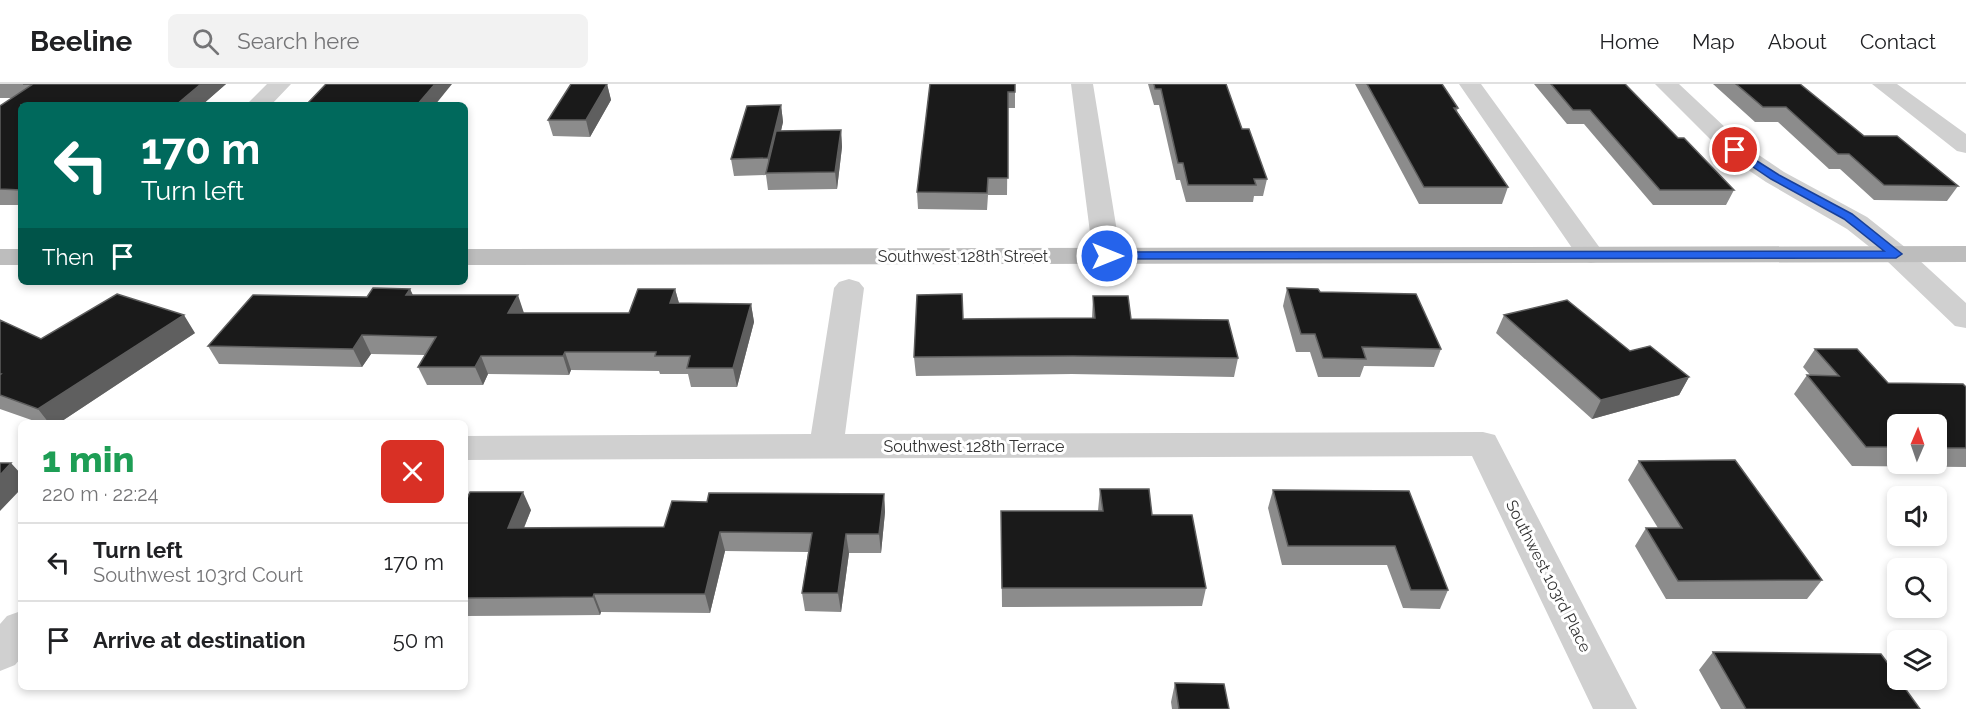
<!DOCTYPE html>
<meta charset="utf-8">
<style>
:root{--surface:#fff;--page:#f2f2f2;--text:#202124;--muted:#757577;--line:#e0e0e0}
body{margin:0;font-family:Raleway,sans-serif;background:var(--page);color:var(--text);height:100vh;display:flex;flex-direction:column;font-size:22px;white-space:nowrap}
*{box-sizing:border-box;margin:0}
p{font-size:20px;color:var(--muted)}
.icon{flex:none;width:33px;height:33px;fill:none;stroke:currentColor;stroke-width:2;stroke-linecap:round;stroke-linejoin:round}
.map{position:relative;flex:1;overflow:hidden}
.side{position:absolute;left:18px;top:336px;width:450px;height:270px;display:flex;flex-direction:column;background:var(--surface);border-radius:9px;box-shadow:0 3px 9px #0003}
.side>*{flex:none}
.guide{position:absolute;left:18px;top:18px;width:450px;height:183px;border-radius:9px;box-shadow:0 3px 9px #0003;background:#00695c;color:#fff;overflow:hidden}
.needle{width:39px;rotate:2deg}
.buttons{position:absolute;left:1887px;top:330px;display:grid;gap:12px}
.buttons a{display:grid;place-items:center;width:60px;height:60px;border-radius:9px;background:var(--surface);box-shadow:0 3px 9px #0003;font-size:30px}
.pin{position:absolute;display:grid;place-items:center;width:51px;height:51px;color:#fff;margin:-26px;border:3px solid #fff;border-radius:50%;box-shadow:0 2px 6px #0007}
.me{position:absolute;width:66px;margin:-33px;rotate:90deg;stroke-linejoin:round;filter:drop-shadow(0 0 4px #0008)}
.turn{display:flex;align-items:center;gap:21px;height:126px;padding:0 24px;font-size:27px}
.turn .icon{width:78px;height:78px;stroke-width:2.5}
.turn b{display:block;font-size:42px;line-height:51px}
.then{display:flex;align-items:center;height:57px;padding:0 24px;background:#0003;gap:12px;font-size:22px}
.round{display:grid;place-items:center;flex:none;width:63px;height:63px;border-radius:9px;background:var(--page)}
.headline{display:flex;align-items:center;justify-content:space-between;height:102px;padding:0 24px}
h1{font-size:36px;font-weight:800;line-height:45px;color:#1e9e55}
ul{padding:0;list-style:none}
li{display:flex;align-items:center;gap:18px;height:78px;padding:0 24px;border-top:2px solid var(--line)}
li div{flex:1}
li b{display:block;font-size:22px}
li em{font-style:normal}
header{display:flex;align-items:center;gap:36px;box-sizing:border-box;height:84px;padding:0 30px;background:var(--surface);border-bottom:2px solid var(--line)}
header strong{font-size:28px}
nav{display:flex;gap:33px;margin-inline-start:auto;font-size:21px}
.search{width:420px;height:54px;background:var(--page);display:flex;align-items:center;gap:15px;box-sizing:border-box;padding:0 21px;border-radius:9px;color:var(--muted);font-size:22px}
.map>svg:first-child{display:block}
.lines{fill:none;stroke-linecap:round;stroke-linejoin:round}
.street{fill:#d0d0d0;fill-rule:evenodd}
.secondary{fill:#bdbdbd;fill-rule:evenodd}
.wall{fill:#8c8c8c;fill-rule:evenodd}
.shaded-wall{fill:#5f5f5f}
.building{fill:#1a1a1a;stroke:#5f5f5f;stroke-width:1.5}
.route{fill:#2563eb;stroke:#184099;stroke-width:1.5}
.labels{text-anchor:middle;stroke-width:6;stroke-linejoin:round;paint-order:stroke}
.street-label{font-size:16px;fill:#333;stroke:#fff}
</style>
<header>
<strong>Beeline</strong>
<div class="search"><svg class="icon" aria-label="search" viewBox="0 0 24 24"><circle cx="10" cy="10" r="6"/><path d="M15 15l6 6"/></svg>Search here</div>
<nav><a>Home</a><a>Map</a><a>About</a><a>Contact</a></nav>
</header>
<div class="map">
<svg width="1966" height="625" viewBox="0 0 1966 625">
<rect width="100%" height="100%" fill="#fff"/>
<g class="lines">
<path class="street" d="M 267,0 L 291,0 L 271,21 L 246,21 Z
M 1071,0 L 1093,0 L 1121,172 L 1117,178 L 1107,180 L 1097,178 L 1093,172 Z
M 1459,0 L 1481,0 L 1605,171 L 1601,177 L 1591,179 L 1581,177 Z
M 1655,0 L 1679,0 L 1744,61 L 1784,88 L 1867,133 L 1906,164 L 1966,219 L 1966,244 L 1955,242 L 1886,176 L 1847,145 L 1766,98 L 1726,71 Z
M 1872,0 L 1897,0 L 1966,50 L 1966,69 L 1957,67 Z
M 849,195 L 859,198 L 864,204 L 845,350 L 1483,348 L 1495,351 L 1637,625 L 1593,625 L 1472,372 L 465,376 L 465,352 L 811,350 L 834,204 L 839,198 Z
M 21,527 L 21,574 L 15,581 L 0,587 L 0,540 L 7,532 Z"/>
<path class="secondary" d="M 1966,162 L 1966,178 L 465,181 L 465,165 Z
M 0,165 L 21,165 L 21,181 L 0,181 Z"/>
</g>
<path class="wall" d="M 0,0 L 226,0 L 202,21 L 21,21 L 21,121 L 0,121 L 0,22 L 12,14 L 0,14 Z
M 607,0 L 611,16 L 590,53 L 553,52 L 548,36 Z
M 1015,0 L 1015,24 L 1008,24 L 1007,111 L 988,111 L 987,126 L 918,125 L 917,108 Z
M 1148,0 L 1226,0 L 1242,45 L 1267,95 L 1263,112 L 1254,112 L 1253,118 L 1186,118 L 1180,96 L 1176,96 L 1159,21 L 1154,21 Z
M 1355,0 L 1442,0 L 1458,24 L 1457,27 L 1508,103 L 1502,120 L 1419,120 Z
M 1534,0 L 1625,0 L 1678,54 L 1734,106 L 1726,121 L 1653,121 L 1584,40 L 1567,40 Z
M 1713,0 L 1800,0 L 1864,52 L 1958,102 L 1947,117 L 1874,116 L 1840,85 L 1829,85 L 1778,38 L 1755,38 Z
M 781,21 L 783,38 L 781,47 L 841,46 L 842,63 L 837,105 L 768,106 L 766,91 L 734,92 L 731,75 Z
M 1287,204 L 1320,208 L 1441,265 L 1434,283 L 1364,282 L 1360,293 L 1318,293 L 1310,268 L 1296,268 L 1283,222 Z
M 410,205 L 413,211 L 524,229 L 629,229 L 675,205 L 679,219 L 751,220 L 754,238 L 737,303 L 691,303 L 688,290 L 660,290 L 659,287 L 571,286 L 569,291 L 488,290 L 483,301 L 427,301 L 418,283 L 425,271 L 371,270 L 362,283 L 219,280 L 208,262 L 367,213 Z
M 1093,212 L 1131,235 L 1238,274 L 1234,293 L 1072,290 L 916,292 L 914,273 L 963,235 L 1092,234 Z
M 1504,231 L 1630,267 L 1689,293 L 1679,311 L 1592,335 L 1496,249 Z
M 0,236 L 41,255 L 195,249 L 59,339 L 40,339 L 0,325 Z
M 1815,265 L 1888,299 L 1966,303 L 1966,383 L 1852,382 L 1794,310 L 1807,291 L 1810,291 L 1803,283 ZM 1898,340 L 1936,340 L 1936,380 L 1898,380 Z
M 1639,377 L 1822,496 L 1807,515 L 1666,515 L 1635,462 L 1646,444 L 1658,444 L 1628,396 Z
M 1100,405 L 1152,431 L 1206,504 L 1202,522 L 1002,523 L 1001,427 L 1098,427 Z
M 1273,406 L 1409,407 L 1448,506 L 1440,525 L 1403,524 L 1387,481 L 1282,481 L 1268,424 Z
M 884,410 L 885,428 L 881,469 L 849,469 L 841,528 L 805,527 L 802,509 L 808,468 L 725,467 L 710,529 L 601,528 L 600,531 L 465,532 L 465,419 L 531,426 L 524,444 L 664,443 L 707,418 Z
M 1713,568 L 1920,625 L 1721,625 L 1699,586 Z
M 1175,599 L 1229,625 L 1172,625 L 1171,618 Z"/>
<path class="shaded-wall" d="M 201,0 L 226,0 L 202,21 L 176,21 Z
M 435,0 L 452,0 L 435,21 L 417,21 Z
M 607,0 L 611,16 L 590,53 L 586,36 Z
M 781,21 L 783,38 L 771,88 L 770,88 L 768,74 Z
M 841,46 L 842,63 L 837,105 L 835,88 Z
M 410,205 L 418,223 L 406,211 Z
M 675,205 L 680,223 L 670,219 Z
M 518,211 L 524,229 L 508,229 Z
M 751,220 L 754,238 L 737,303 L 733,284 Z
M 184,231 L 195,249 L 59,339 L 49,339 L 38,325 Z
M 362,251 L 371,270 L 362,283 L 353,265 Z
M 565,268 L 571,286 L 569,291 L 563,272 Z
M 481,272 L 488,290 L 483,301 L 475,283 Z
M 1689,293 L 1679,311 L 1592,335 L 1601,316 Z
M 11,379 L 21,390 L 21,405 L 0,427 L 0,391 Z
M 523,408 L 531,426 L 516,463 L 508,444 Z
M 884,410 L 885,428 L 881,469 L 879,450 Z
M 720,448 L 725,467 L 710,529 L 705,510 Z
M 846,450 L 849,469 L 841,528 L 838,509 Z
M 594,510 L 601,528 L 600,531 L 593,513 Z"/>
<path class="building" d="M 23,0 L 201,0 L 176,21 L 21,21 L 21,106 L 0,105 L 0,22 L 33,0 Z
M 326,0 L 435,0 L 417,21 L 306,21 Z
M 571,0 L 607,0 L 586,36 L 548,36 Z
M 930,0 L 1015,0 L 1015,8 L 1008,8 L 1008,94 L 988,94 L 987,109 L 917,108 Z
M 1154,0 L 1226,0 L 1242,45 L 1249,45 L 1267,95 L 1254,95 L 1256,101 L 1188,101 L 1183,79 L 1178,79 L 1161,5 L 1155,5 Z
M 1367,0 L 1442,0 L 1458,24 L 1454,24 L 1508,103 L 1424,103 Z
M 1551,0 L 1625,0 L 1678,54 L 1684,54 L 1734,106 L 1660,106 L 1590,26 L 1573,26 Z
M 1736,0 L 1800,0 L 1864,52 L 1897,52 L 1958,102 L 1884,101 L 1849,70 L 1838,70 L 1786,23 L 1763,23 Z
M 781,21 L 768,74 L 731,75 L 747,22 Z
M 841,46 L 835,88 L 766,89 L 776,47 Z
M 373,204 L 410,205 L 406,211 L 518,211 L 508,229 L 629,229 L 638,205 L 675,205 L 670,219 L 751,220 L 733,284 L 687,284 L 690,272 L 655,272 L 656,268 L 565,268 L 563,272 L 481,272 L 475,283 L 418,283 L 436,253 L 362,251 L 353,265 L 208,262 L 253,211 L 367,213 Z
M 1287,204 L 1318,205 L 1320,208 L 1416,210 L 1441,265 L 1362,263 L 1366,275 L 1323,274 L 1315,250 L 1301,250 Z
M 117,210 L 184,231 L 38,325 L 0,311 L 0,291 L 1,290 L 0,290 L 0,236 L 41,255 Z
M 962,210 L 963,235 L 1095,234 L 1093,212 L 1128,212 L 1131,235 L 1228,236 L 1238,274 L 1073,272 L 914,273 L 917,211 Z
M 1567,216 L 1630,267 L 1650,262 L 1689,293 L 1601,316 L 1504,231 Z
M 1815,265 L 1857,265 L 1888,299 L 1963,300 L 1966,303 L 1966,364 L 1936,364 L 1936,340 L 1898,340 L 1898,363 L 1866,363 L 1807,291 L 1839,292 Z
M 1735,376 L 1822,496 L 1678,497 L 1646,444 L 1682,444 L 1639,377 Z
M 0,379 L 11,379 L 0,391 Z
M 1100,405 L 1149,405 L 1152,431 L 1192,431 L 1206,504 L 1002,504 L 1001,427 L 1103,427 Z
M 1273,406 L 1409,407 L 1448,506 L 1411,506 L 1395,462 L 1288,462 Z
M 470,408 L 523,408 L 508,444 L 664,443 L 672,417 L 707,418 L 709,409 L 884,410 L 879,450 L 846,450 L 838,509 L 802,509 L 812,449 L 720,448 L 705,510 L 594,510 L 593,513 L 465,514 L 465,419 Z
M 1713,568 L 1881,570 L 1898,593 L 1898,596 L 1899,596 L 1920,625 L 1746,625 Z
M 1175,599 L 1224,600 L 1229,625 L 1179,625 Z"/>
<path class="route" d="M 1735,63 L 1779,91 L 1852,130 L 1902,170 L 1896,174 L 1107,175 L 1101,172 L 1107,168 L 1884,167 L 1844,135 L 1771,95 L 1731,68 L 1730,66 Z"/>
<g class="labels">
<g class="street-label">
<text x="963" y="178">Southwest 128th Street</text>
<text x="974" y="368">Southwest 128th Terrace</text>
<text transform="translate(1549 492) rotate(63)" y="6">Southwest 103rd Place</text>
</g>
</g>
</svg>
<div class="buttons">
<a><svg class="needle" viewBox="-14 -14 28 28"><path d="M0-13l5 13h-10z" fill="#e53935"/><path d="M0 13l5-13h-10z" fill="#757577"/></svg></a>
<a><svg class="icon" aria-label="sound" viewBox="0 0 24 24"><path d="M4 9h4l5-4v14l-5-4H4zM17 9q2 3 0 6"/></svg></a>
<a><svg class="icon" aria-label="search" viewBox="0 0 24 24"><circle cx="10" cy="10" r="6"/><path d="M15 15l6 6"/></svg></a>
<a><svg class="icon" aria-label="layers" viewBox="0 0 24 24"><path d="M12 4l9 5-9 5-9-5zM3 14l9 5 9-5"/></svg></a>
</div>
<div class="pin" style="left:1735px;top:66px;background:#d93025"><svg class="icon" aria-label="arrive" viewBox="0 0 24 24"><path d="M6 21V4h12l-3 4 3 4H6"/></svg></div>
<svg class="me" style="left:1107px;top:172px" viewBox="-20 -20 40 40"><circle r="17" fill="#2563eb" stroke="#fff" stroke-width="3"/><path d="M0-11L8 9 0 5-8 9z" fill="#fff"/></svg>
<div class="guide">
<div class="turn"><svg class="icon" aria-label="left" viewBox="0 0 24 24"><path d="M17 20v-9H6M10 6l-5 5 5 5"/></svg><div><b>170 m</b>Turn left</div></div>
<div class="then">Then<svg class="icon" aria-label="arrive" viewBox="0 0 24 24"><path d="M6 21V4h12l-3 4 3 4H6"/></svg></div>
</div>
<section class="side">
<div class="headline"><div><h1>1 min</h1><p>220 m · 22:24</p></div><a class="round" style="background:#d93025;color:#fff"><svg class="icon" aria-label="close" viewBox="0 0 24 24"><path d="M6 6l12 12M18 6L6 18"/></svg></a></div>
<ul>
<li><svg class="icon" aria-label="left" viewBox="0 0 24 24"><path d="M17 20v-9H6M10 6l-5 5 5 5"/></svg><div><b>Turn left</b><p>Southwest 103rd Court</p></div><em>170 m</em></li>
<li><svg class="icon" aria-label="arrive" viewBox="0 0 24 24"><path d="M6 21V4h12l-3 4 3 4H6"/></svg><div><b>Arrive at destination</b></div><em>50 m</em></li>
</ul>
</section>
</div>
